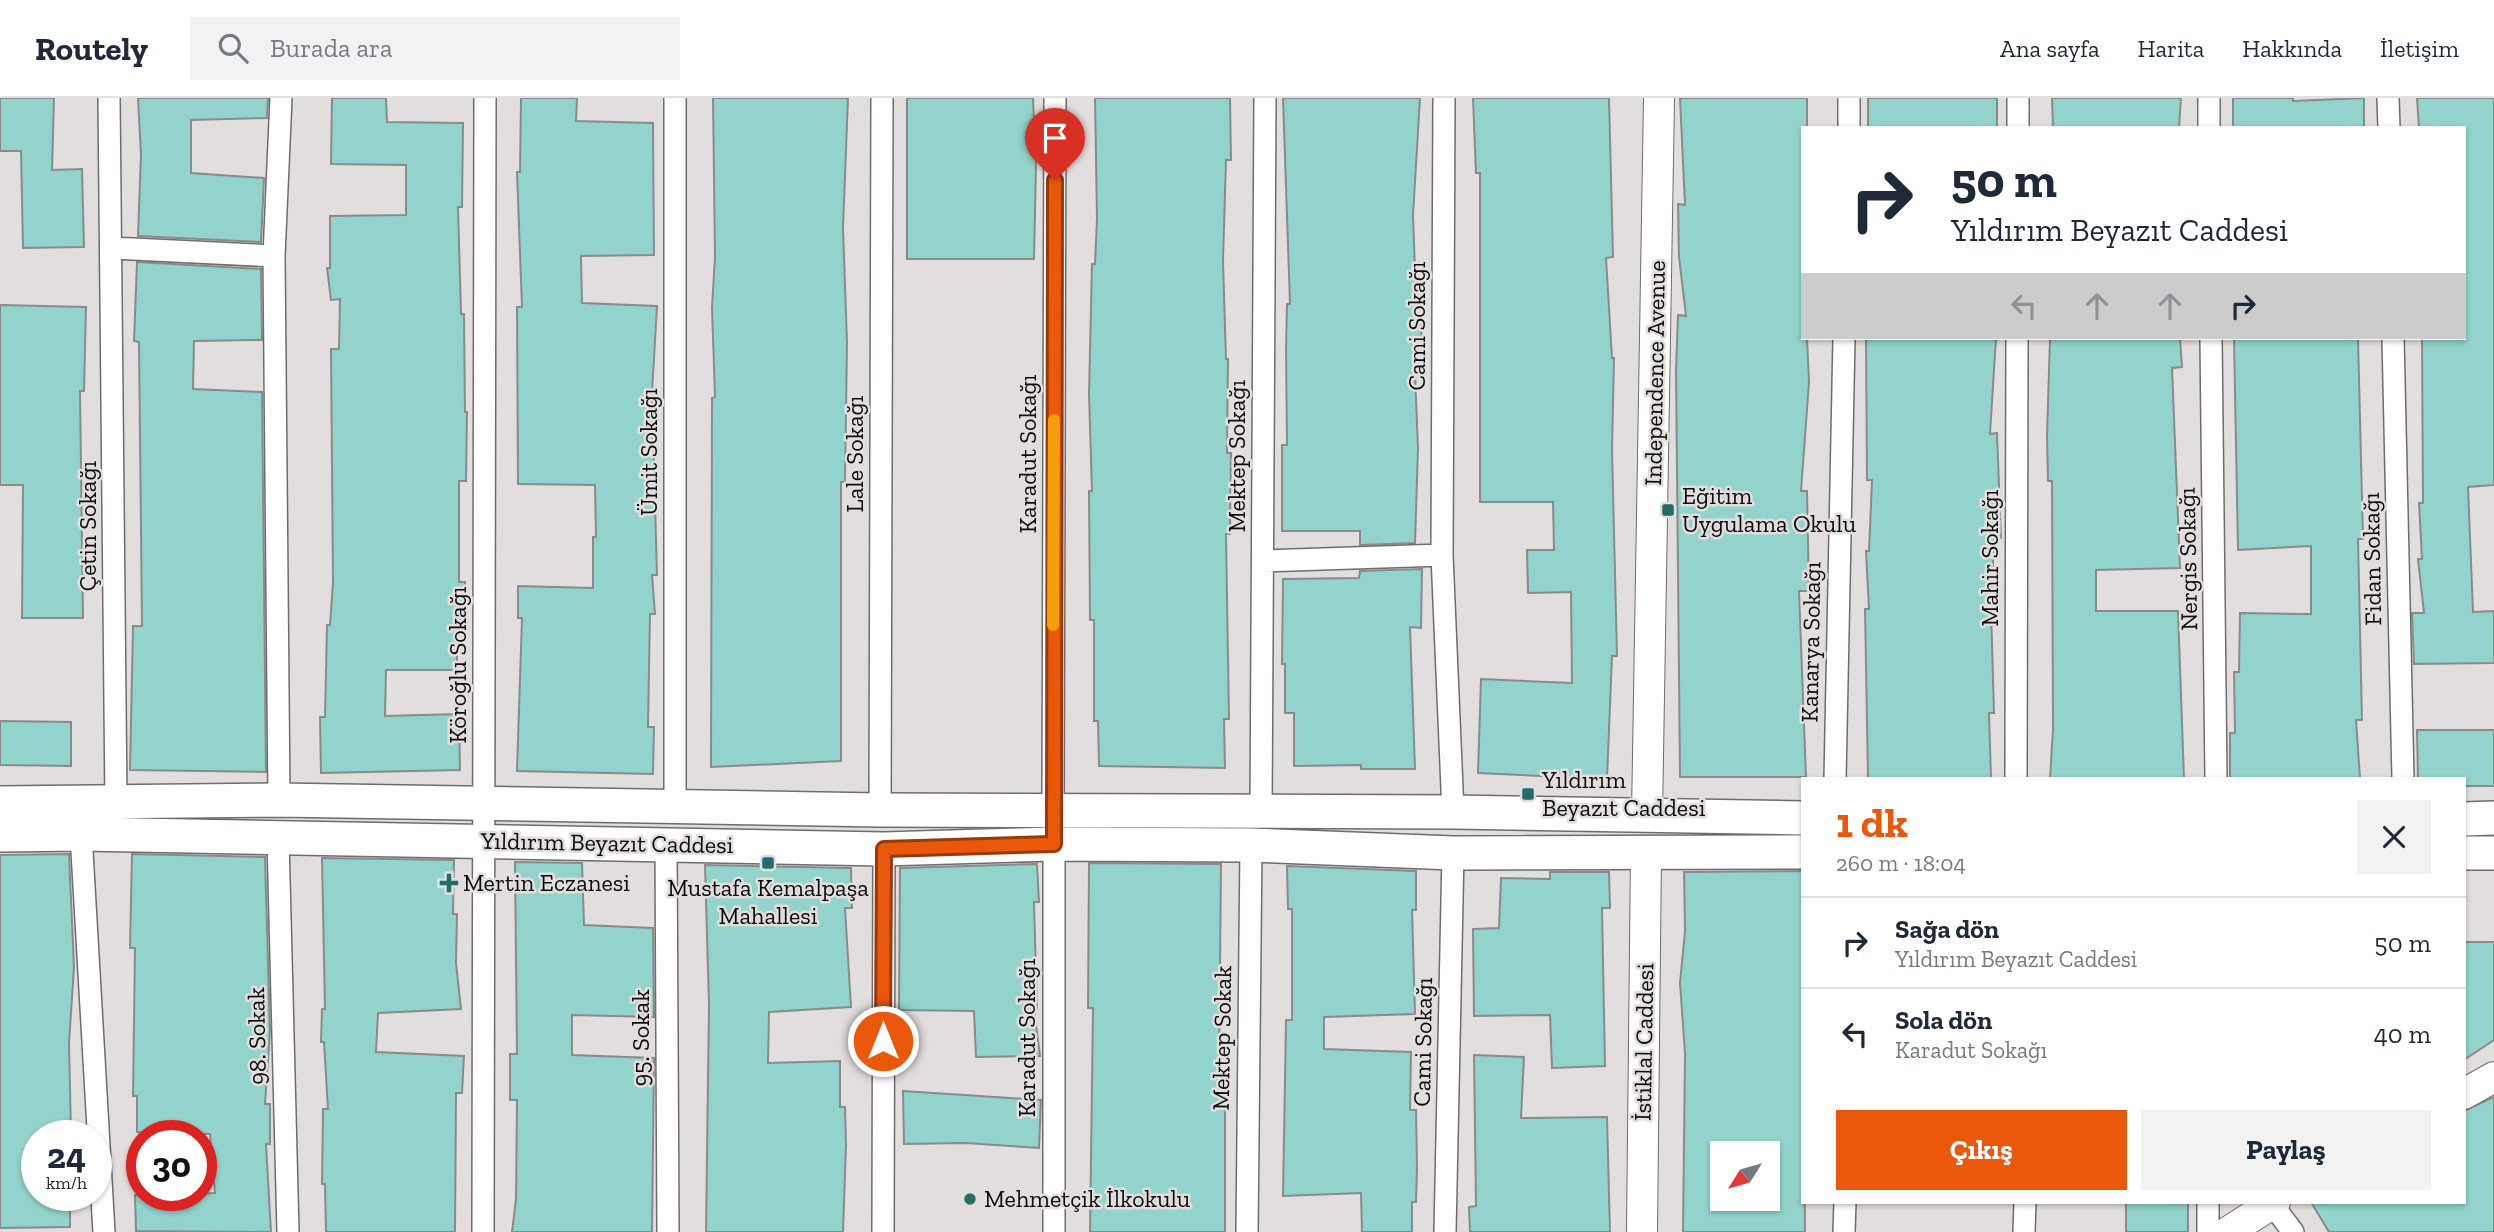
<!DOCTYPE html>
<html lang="tr">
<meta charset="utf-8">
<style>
:root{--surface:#fff;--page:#f2f2f3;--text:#1f2937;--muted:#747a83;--line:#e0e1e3;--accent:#ea580c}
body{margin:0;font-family:"Zilla Slab",serif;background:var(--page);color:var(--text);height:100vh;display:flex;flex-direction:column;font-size:26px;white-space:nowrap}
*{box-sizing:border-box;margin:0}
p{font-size:23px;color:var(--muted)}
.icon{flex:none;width:38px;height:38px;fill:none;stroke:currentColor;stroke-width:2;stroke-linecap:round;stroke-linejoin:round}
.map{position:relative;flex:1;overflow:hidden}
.panel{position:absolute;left:1801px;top:679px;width:665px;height:427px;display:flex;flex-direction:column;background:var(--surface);border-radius:0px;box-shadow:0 2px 5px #0004}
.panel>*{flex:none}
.top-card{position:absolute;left:1801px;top:28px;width:665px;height:214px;border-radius:0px;box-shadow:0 2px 5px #0004;background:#fff;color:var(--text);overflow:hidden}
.needle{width:46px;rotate:233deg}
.tools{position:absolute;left:1710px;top:1043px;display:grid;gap:14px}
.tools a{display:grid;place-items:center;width:70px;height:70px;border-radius:0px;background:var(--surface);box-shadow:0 2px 5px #0004;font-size:35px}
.speed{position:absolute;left:21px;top:1022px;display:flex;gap:14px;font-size:35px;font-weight:700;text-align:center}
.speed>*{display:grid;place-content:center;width:91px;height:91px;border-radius:50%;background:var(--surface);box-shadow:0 2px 5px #0004;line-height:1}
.speed small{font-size:18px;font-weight:400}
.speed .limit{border:10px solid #d22;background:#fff;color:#111}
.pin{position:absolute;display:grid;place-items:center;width:60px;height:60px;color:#fff;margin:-72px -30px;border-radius:50% 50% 50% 0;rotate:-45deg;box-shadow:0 0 7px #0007}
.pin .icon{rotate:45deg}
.me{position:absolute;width:77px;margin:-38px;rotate:0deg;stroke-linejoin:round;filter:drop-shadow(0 0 5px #0008)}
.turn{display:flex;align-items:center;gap:24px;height:147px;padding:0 35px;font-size:32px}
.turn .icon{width:91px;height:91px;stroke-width:2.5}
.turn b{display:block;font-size:49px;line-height:60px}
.lanes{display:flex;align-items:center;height:66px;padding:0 35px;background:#0003;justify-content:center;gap:35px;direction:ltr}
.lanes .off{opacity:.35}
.round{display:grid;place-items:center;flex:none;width:74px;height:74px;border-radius:0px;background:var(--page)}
.head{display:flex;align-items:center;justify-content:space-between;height:119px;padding:0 35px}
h1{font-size:42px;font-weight:700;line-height:52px;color:var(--accent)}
.action{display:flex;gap:14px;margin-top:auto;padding:14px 35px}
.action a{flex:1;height:80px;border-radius:0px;background:var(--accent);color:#fff;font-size:28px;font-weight:700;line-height:80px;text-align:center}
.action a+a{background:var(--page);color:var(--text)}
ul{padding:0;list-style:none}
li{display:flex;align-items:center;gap:21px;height:91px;padding:0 35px;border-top:2px solid var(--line)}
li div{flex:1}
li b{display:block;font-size:26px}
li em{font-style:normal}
header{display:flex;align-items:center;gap:42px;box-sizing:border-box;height:98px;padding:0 35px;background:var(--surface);border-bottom:2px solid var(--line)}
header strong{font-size:33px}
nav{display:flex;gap:38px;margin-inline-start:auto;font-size:24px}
.search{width:490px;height:63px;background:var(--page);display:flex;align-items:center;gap:18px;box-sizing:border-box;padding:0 24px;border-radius:0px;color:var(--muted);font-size:26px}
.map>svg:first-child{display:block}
.building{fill:#92d3cc;stroke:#878c8b;stroke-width:2;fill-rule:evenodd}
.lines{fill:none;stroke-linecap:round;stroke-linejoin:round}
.street-casing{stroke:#716c6c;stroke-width:24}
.secondary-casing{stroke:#716c6c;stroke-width:32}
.primary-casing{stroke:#716c6c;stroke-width:36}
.street{stroke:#fff;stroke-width:21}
.secondary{stroke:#fff;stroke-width:30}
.primary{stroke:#fff;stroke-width:33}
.route-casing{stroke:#983908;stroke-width:18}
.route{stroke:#ea580c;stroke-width:12}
.slow{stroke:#f59e0b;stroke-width:12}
.poi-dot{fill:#236d67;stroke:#e3dede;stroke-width:2.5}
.labels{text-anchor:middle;stroke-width:5;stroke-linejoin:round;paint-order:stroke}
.street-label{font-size:24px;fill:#0d0b0b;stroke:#e3dede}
.poi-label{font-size:24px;fill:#0d0b0b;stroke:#e3dede;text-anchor:start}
</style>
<header>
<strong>Routely</strong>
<div class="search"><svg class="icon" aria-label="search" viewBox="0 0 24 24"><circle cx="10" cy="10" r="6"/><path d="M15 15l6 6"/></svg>Burada ara</div>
<nav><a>Ana sayfa</a><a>Harita</a><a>Hakkında</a><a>İletişim</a></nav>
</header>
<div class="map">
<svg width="2494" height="1134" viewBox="0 0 2494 1134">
<rect width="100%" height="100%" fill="#e3dede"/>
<path class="building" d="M 0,0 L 54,0 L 52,72 L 82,71 L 84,149 L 23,150 L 21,53 L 0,53 Z
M 138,0 L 268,0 L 267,20 L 191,22 L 191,75 L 264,80 L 261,144 L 138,138 L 141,57 Z
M 332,0 L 386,0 L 387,24 L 463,25 L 462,109 L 458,109 L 461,216 L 464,216 L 465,314 L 467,314 L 466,383 L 459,383 L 459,484 L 465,484 L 465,522 L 457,522 L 457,572 L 386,572 L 385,618 L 459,616 L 460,672 L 321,675 L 320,619 L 325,619 L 327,527 L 330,527 L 333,485 L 331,251 L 339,251 L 340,201 L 331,202 L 327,170 L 330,170 L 330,118 L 406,117 L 406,67 L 331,66 Z
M 521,0 L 577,0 L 576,23 L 653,25 L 654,157 L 581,158 L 582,205 L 657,208 L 652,295 L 657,477 L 652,477 L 655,516 L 650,516 L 648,629 L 654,629 L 653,676 L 517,673 L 522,520 L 518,520 L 518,488 L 593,490 L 593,439 L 596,439 L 595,387 L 518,386 L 517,209 L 522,209 L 517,74 L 520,74 Z
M 713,0 L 848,0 L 843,130 L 847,244 L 845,384 L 841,384 L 841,663 L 711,669 L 712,300 L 715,299 L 712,210 L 715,159 Z
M 907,0 L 1033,0 L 1036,68 L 1034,161 L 907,161 Z
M 1095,0 L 1230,0 L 1231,62 L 1226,62 L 1223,163 L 1226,261 L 1228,261 L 1227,355 L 1231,355 L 1230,436 L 1226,436 L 1229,621 L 1224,621 L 1225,670 L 1099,668 L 1098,623 L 1094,623 L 1094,522 L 1090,522 L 1089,393 L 1092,393 L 1089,296 L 1092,166 L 1095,166 L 1097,121 Z
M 1283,0 L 1420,0 L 1413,117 L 1417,227 L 1421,227 L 1422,250 L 1414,251 L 1418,350 L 1415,445 L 1360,447 L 1360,433 L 1282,433 L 1282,347 L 1287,347 L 1286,251 L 1287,206 L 1290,206 Z
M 1473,0 L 1609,0 L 1613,159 L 1606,160 L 1612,260 L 1614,260 L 1612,351 L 1617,558 L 1612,558 L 1607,681 L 1478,675 L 1481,581 L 1572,585 L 1571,494 L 1528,495 L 1527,452 L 1554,452 L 1553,404 L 1480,404 L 1480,75 L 1476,75 Z
M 1680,0 L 1807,0 L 1807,30 L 1802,30 L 1802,240 L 1807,240 L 1809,284 L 1801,393 L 1807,393 L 1809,493 L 1799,493 L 1806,679 L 1680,679 L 1676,272 L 1678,217 L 1686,218 L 1679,159 L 1678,106 L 1685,107 Z
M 1868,0 L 1997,0 L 1997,30 L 1868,30 Z
M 2052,0 L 2181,0 L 2179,30 L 2053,30 Z
M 2233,0 L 2293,0 L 2293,3 L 2364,0 L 2364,30 L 2233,30 Z
M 2417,0 L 2494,0 L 2494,387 L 2468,389 L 2473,514 L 2494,513 L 2494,565 L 2414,566 L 2412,515 L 2424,515 L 2418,461 L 2422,461 L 2419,405 L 2423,405 L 2422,240 L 2464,240 L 2464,30 L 2419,30 Z
M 137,164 L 261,171 L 262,242 L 194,243 L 193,291 L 262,294 L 266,674 L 130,672 L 133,528 L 142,528 L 139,244 L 134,243 Z
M 0,207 L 86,209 L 84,293 L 80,293 L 83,520 L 22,520 L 23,387 L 0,387 Z
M 1866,240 L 1996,240 L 1990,336 L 1997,335 L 2001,440 L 1994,440 L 1991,509 L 1994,615 L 1989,615 L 1991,680 L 1868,681 L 1865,511 L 1869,511 L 1866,453 L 1869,453 L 1872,382 L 1867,382 Z
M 2050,240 L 2180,240 L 2182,269 L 2172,270 L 2180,470 L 2096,472 L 2096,513 L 2178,513 L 2184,681 L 2050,681 L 2053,631 L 2052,383 L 2048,383 L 2047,338 Z
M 2234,240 L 2358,240 L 2363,441 L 2358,441 L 2362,622 L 2356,622 L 2360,680 L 2230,681 L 2230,635 L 2235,635 L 2234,574 L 2239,574 L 2240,515 L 2311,516 L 2311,448 L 2238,452 Z
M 1422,471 L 1421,530 L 1410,529 L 1415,671 L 1361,671 L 1361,667 L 1294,668 L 1294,615 L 1285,615 L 1285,566 L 1282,566 L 1283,481 L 1359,480 L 1360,473 Z
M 0,623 L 71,624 L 71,668 L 0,667 Z
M 2417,632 L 2494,632 L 2494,688 L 2464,688 L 2464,681 L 2418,681 Z
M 69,756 L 74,869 L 69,945 L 71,1035 L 37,1036 L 37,1097 L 70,1097 L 70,1129 L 0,1130 L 0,757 Z
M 132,756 L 265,759 L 270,933 L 265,1006 L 270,1006 L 270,1046 L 266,1046 L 271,1134 L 136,1133 L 135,1097 L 215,1095 L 210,1036 L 137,1034 L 137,998 L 133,998 L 135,850 L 130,850 Z
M 322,760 L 454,762 L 453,816 L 457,816 L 456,865 L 461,911 L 378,915 L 376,954 L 464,958 L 462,995 L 456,995 L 455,1134 L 326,1134 L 325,1086 L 322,1086 L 323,1011 L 328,1011 L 324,944 L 321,944 L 322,911 L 325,911 Z
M 515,764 L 582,765 L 584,827 L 653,830 L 654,919 L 572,917 L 572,957 L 654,960 L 652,1134 L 512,1134 L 516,1101 L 517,1002 L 510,1002 L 510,956 L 517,956 Z
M 1089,765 L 1221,766 L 1219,972 L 1225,972 L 1225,1134 L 1090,1134 L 1093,910 L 1088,910 Z
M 1037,766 L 1039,804 L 1034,804 L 1037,911 L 1034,911 L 1040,958 L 976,959 L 974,913 L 899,912 L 900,770 Z
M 705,767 L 851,770 L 852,810 L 845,810 L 851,909 L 769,914 L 768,965 L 840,963 L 840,1009 L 845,1009 L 846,1047 L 843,1134 L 706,1134 L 709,907 Z
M 1287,768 L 1416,773 L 1416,812 L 1412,812 L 1415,916 L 1324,919 L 1324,951 L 1411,954 L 1410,1012 L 1416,1012 L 1417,1070 L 1416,1104 L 1412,1104 L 1412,1134 L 1362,1134 L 1361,1095 L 1283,1098 L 1286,922 L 1292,922 L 1292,811 L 1288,811 Z
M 1802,773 L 1805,1134 L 1683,1134 L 1685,955 L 1680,885 L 1685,833 L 1684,774 ZM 1722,1054 L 1768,1055 L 1768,1101 L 1722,1101 Z
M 1550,774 L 1609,774 L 1610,810 L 1602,810 L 1605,968 L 1552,970 L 1550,917 L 1474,918 L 1473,831 L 1499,830 L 1501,780 L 1550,781 Z
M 2464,844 L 2494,844 L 2494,942 L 2464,962 Z
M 1474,957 L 1524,959 L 1521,1020 L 1607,1019 L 1610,1134 L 1470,1134 L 1469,1109 L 1476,1108 Z
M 903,993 L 1041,1002 L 1039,1050 L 966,1045 L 904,1046 Z
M 2494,999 L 2494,1134 L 2329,1134 L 2311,1104 L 2464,1104 L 2464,1013 Z
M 2126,1104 L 2188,1104 L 2188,1134 L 2126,1134 Z"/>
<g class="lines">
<defs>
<path id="street" d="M 109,0 L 116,706
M 675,0 L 675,707
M 1444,0 L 1442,457 L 1453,714
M 2209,0 L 2209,30
M 2388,0 L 2389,30
M 1849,30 L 1849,0
M 2018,30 L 2018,0
M 112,150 L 274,158
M 2211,240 L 2216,681
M 2393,240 L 2403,681
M 1263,463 L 1442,457
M 1835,681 L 1844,240
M 2016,681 L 2017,240
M 279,702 L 274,158 L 281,0
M 880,712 L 882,0
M 1053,712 L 1055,0
M 1261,716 L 1265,0
M 81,736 L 104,1134
M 278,741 L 288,1134
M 666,745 L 668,1134
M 1054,746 L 1054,1134
M 2208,1104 L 2208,1134
M 2272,1106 L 2293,1134
M 483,1134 L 485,0
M 883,1134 L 884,751
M 1247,1134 L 1251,747
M 1445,1134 L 1453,755
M 1844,1134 L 1845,1104
M 2024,1134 L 2025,1104"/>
<path id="secondary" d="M 1647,717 L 1659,0
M 2464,996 L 2494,979
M 1642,1134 L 1646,754
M 2228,1134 L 2275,1104"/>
<path id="primary" d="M 0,705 L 279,702 L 880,712 L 1453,714 L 1802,720
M 2464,721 L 2494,720
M 0,737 L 81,736 L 884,751 L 1054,746 L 1251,747 L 1453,755 L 1802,754
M 2464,755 L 2494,755"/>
</defs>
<use href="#street" class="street-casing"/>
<use href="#secondary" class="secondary-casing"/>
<use href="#primary" class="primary-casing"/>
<use href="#street" class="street"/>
<use href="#secondary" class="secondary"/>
<use href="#primary" class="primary"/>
</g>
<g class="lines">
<defs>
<path id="route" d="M 883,943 L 884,751 L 1054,746 L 1055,82"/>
</defs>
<use href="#route" class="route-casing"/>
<use href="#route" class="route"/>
<path class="slow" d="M 1053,527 L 1054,322"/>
</g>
<g class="poi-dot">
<rect x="1661" y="405" width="14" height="14" rx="3.5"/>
<rect x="1521" y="689" width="14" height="14" rx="3.5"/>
<rect x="761" y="758" width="14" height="14" rx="3.5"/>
<path d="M445.5 774.5h7v7h7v7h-7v7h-7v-7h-7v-7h7z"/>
<circle cx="970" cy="1101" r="7"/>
</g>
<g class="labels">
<g class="street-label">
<text transform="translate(1417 228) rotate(-90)" y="8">Cami Sokağı</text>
<text transform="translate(1655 275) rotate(-89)" y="8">Independence Avenue</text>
<text transform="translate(649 354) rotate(-90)" y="8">Ümit Sokağı</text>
<text transform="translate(855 356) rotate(-90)" y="8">Lale Sokağı</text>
<text transform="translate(1028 356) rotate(-90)" y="8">Karadut Sokağı</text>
<text transform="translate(1237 358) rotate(-90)" y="8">Mektep Sokağı</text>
<text transform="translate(88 428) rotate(-90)" y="8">Çetin Sokağı</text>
<text transform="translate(1990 460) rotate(-90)" y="8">Mahir Sokağı</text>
<text transform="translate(2188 461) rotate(-91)" y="8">Nergis Sokağı</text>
<text transform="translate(2372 461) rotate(-91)" y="8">Fidan Sokağı</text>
<text transform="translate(1811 544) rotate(-89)" y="8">Kanarya Sokağı</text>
<text transform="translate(458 567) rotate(-90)" y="8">Köroğlu Sokağı</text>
<text transform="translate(607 745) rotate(1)" y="8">Yıldırım Beyazıt Caddesi</text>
<text transform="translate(257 938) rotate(-91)" y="8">98. Sokak</text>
<text transform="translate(641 940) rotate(-90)" y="8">95. Sokak</text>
<text transform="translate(1027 940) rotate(-90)" y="8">Karadut Sokağı</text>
<text transform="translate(1222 940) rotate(-89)" y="8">Mektep Sokak</text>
<text transform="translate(1423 944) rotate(-89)" y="8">Cami Sokağı</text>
<text transform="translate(1644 944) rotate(-89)" y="8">İstiklal Caddesi</text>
</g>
<g class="poi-label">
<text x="1682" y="406">Eğitim<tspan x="1682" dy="28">Uygulama Okulu</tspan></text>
<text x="1542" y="690">Yıldırım<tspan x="1542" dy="28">Beyazıt Caddesi</tspan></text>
<text x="463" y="793">Mertin Eczanesi</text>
<text x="768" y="798" text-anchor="middle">Mustafa Kemalpaşa<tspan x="768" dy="28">Mahallesi</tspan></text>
<text x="984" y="1109">Mehmetçik İlkokulu</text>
</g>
</g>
</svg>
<div class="tools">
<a><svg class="needle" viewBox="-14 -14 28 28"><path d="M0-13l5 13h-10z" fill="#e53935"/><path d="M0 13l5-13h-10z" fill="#747a83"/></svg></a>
</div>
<div class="speed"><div>24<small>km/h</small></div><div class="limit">30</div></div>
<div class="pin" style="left:1055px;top:82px;background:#d93025"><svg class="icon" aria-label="arrive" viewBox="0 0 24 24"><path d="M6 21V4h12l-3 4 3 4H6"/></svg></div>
<svg class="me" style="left:883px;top:943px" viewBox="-20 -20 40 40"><circle r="17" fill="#ea580c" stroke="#fff" stroke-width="3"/><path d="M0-11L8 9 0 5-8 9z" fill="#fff"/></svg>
<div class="top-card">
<div class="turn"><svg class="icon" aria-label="right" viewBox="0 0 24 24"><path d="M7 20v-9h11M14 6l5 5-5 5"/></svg><div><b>50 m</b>Yıldırım Beyazıt Caddesi</div></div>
<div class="lanes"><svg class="icon off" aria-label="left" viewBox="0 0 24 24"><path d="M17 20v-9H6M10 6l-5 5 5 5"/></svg><svg class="icon off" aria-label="ahead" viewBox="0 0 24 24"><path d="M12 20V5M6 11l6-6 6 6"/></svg><svg class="icon off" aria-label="ahead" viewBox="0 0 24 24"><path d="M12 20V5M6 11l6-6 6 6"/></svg><svg class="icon" aria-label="right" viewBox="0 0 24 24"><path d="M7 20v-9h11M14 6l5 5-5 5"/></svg></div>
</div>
<section class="panel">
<div class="head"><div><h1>1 dk</h1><p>260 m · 18:04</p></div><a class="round"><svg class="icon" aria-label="close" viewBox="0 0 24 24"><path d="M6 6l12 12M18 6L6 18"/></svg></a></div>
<ul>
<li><svg class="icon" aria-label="right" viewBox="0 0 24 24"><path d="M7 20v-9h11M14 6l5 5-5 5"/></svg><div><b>Sağa dön</b><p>Yıldırım Beyazıt Caddesi</p></div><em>50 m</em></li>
<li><svg class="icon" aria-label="left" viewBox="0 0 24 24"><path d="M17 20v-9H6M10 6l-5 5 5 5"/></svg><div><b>Sola dön</b><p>Karadut Sokağı</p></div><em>40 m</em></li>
</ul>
<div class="action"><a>Çıkış</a><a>Paylaş</a></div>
</section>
</div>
